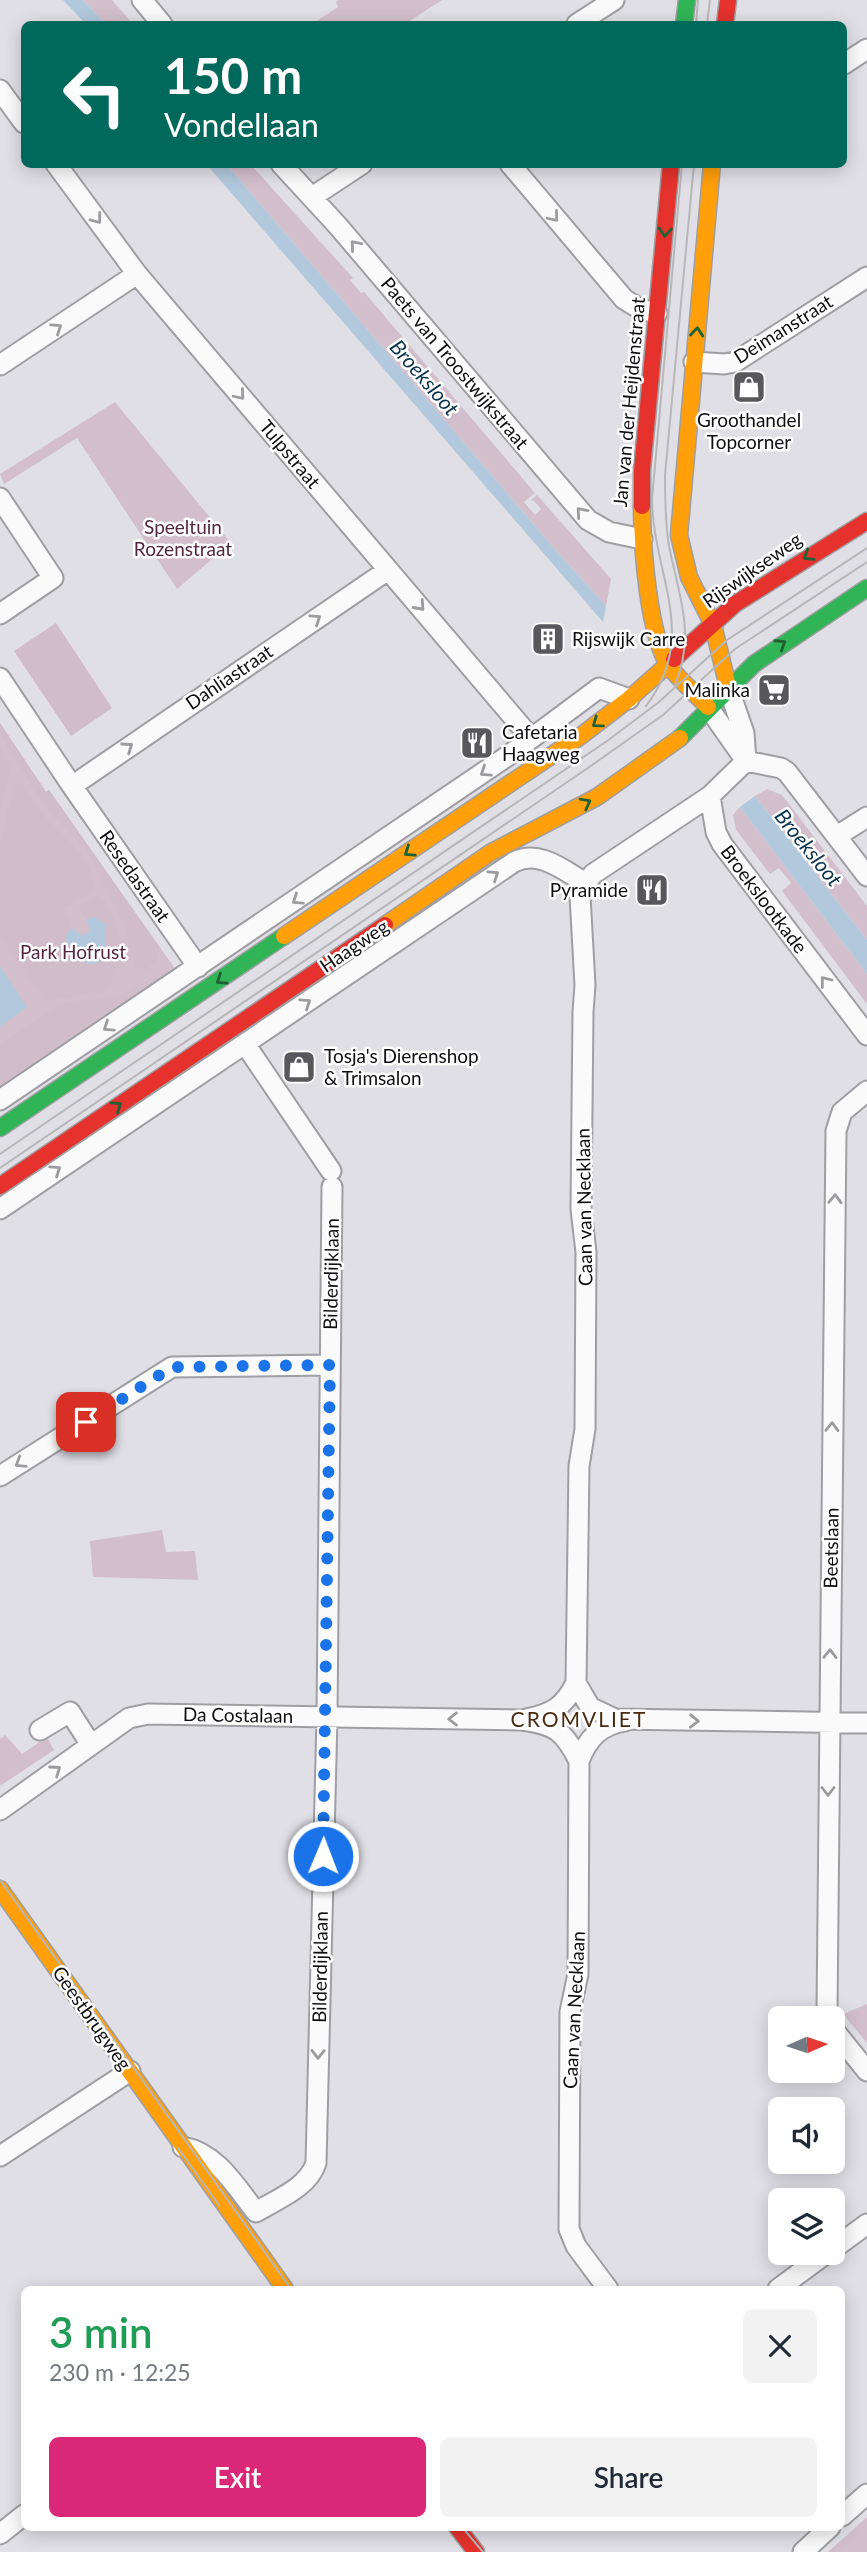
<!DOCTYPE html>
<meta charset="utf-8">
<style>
:root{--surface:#fff;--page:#f2f2f3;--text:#1f2937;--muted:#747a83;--accent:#db2777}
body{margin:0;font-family:Lato,sans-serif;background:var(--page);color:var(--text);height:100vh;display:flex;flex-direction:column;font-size:26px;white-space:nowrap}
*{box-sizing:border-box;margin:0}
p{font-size:23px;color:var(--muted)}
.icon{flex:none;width:38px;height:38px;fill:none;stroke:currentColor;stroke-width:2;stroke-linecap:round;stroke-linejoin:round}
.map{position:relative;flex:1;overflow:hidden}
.side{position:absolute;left:21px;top:2286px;width:824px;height:245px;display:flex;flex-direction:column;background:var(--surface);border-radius:10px;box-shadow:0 4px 18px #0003}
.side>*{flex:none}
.hud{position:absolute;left:21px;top:21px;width:826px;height:147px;border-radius:10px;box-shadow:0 4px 18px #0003;background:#00695c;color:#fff;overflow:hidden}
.needle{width:46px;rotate:87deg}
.tools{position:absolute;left:768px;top:2006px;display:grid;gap:14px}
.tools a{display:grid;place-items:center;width:77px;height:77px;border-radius:10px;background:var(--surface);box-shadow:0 4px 18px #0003;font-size:35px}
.pin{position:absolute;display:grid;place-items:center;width:60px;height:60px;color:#fff;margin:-30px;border-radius:14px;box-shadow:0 4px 10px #0006}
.me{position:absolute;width:77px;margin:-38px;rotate:1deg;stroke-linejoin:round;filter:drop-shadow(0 0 5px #0008)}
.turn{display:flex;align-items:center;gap:24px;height:147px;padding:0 28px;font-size:32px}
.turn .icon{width:91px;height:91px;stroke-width:2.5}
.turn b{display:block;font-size:49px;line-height:60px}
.round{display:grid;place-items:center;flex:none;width:74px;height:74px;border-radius:10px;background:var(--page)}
.headline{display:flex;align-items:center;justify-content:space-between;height:119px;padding:0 28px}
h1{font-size:42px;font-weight:600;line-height:52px;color:#1e9e55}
.button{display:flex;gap:14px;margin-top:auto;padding:14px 28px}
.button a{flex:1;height:80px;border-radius:10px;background:var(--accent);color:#fff;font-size:28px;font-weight:600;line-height:80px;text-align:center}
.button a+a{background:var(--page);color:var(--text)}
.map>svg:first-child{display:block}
.green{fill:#d3bfcc}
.forest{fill:#d1bcc9}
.water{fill:#b2c8dc}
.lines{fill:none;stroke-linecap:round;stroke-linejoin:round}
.street-casing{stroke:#9f9fa3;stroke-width:23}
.fast-casing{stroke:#9f9fa3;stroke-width:19}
.slow-casing{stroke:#9f9fa3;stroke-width:19}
.jam-casing{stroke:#9f9fa3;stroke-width:19}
.street{stroke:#fafafb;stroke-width:19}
.fast{stroke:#30b455;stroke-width:16}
.slow{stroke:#ff9f0a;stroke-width:16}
.jam{stroke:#e5322d;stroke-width:16}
.tram{stroke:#b7b7b8;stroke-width:2}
.oneway{stroke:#9c9c9e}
.oneway2{stroke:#206134}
.route{stroke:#1a73e8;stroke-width:12;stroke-dasharray:0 21.6}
.labels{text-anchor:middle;stroke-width:5;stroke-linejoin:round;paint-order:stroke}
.street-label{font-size:19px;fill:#0f0e12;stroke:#fff}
.poi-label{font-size:19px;fill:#0f0e12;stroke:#fff;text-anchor:start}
.park-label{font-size:19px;fill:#552642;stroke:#fff}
.water-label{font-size:21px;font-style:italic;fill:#0c344f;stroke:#fff}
.neighbourhood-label{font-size:21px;letter-spacing:2px;fill:#492c0f;stroke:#fff}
</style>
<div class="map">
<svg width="867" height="2552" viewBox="0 0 867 2552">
<rect width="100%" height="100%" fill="#e0dfe6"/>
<path class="green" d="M 83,0 L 112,0 L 133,24 L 106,24 Z
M 339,0 L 442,0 L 405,24 L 312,24 L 338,7 L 336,2 Z
M 227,165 L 251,165 L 353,278 L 350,280 L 361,293 L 364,292 L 535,493 L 524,502 L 535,515 L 541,509 L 534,501 L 531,500 L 537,495 L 611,579 L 606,606 L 552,546 Z
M 115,402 L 231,543 L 177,589 L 77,438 L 4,484 L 0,474 Z
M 0,723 L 46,792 L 49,790 L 176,970 L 0,1091 Z
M 767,789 L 782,795 L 867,906 L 867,940 L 755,796 Z
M 740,807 L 867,974 L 867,1004 L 782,891 L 791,883 L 779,868 L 770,874 L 736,830 L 733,815 Z
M 162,1530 L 166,1552 L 195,1551 L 198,1580 L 93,1577 L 90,1541 Z
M 5,1735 L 22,1754 L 47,1737 L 54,1750 L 0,1786 L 0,1739 Z
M 867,2004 L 867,2043 L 843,2014 Z
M 867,2517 L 867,2552 L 828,2552 Z"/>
<path class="forest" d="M 56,623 L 112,708 L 71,736 L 14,651 Z
M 0,723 L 46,792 L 49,790 L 159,947 L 155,962 L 149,965 L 150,968 L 145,970 L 135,966 L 124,925 L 85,847 L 43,804 L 0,734 Z
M 0,747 L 11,769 L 0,809 Z
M 18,781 C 28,791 35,806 45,817 C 60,835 98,862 94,890 L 64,908 L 72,922 L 69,924 L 72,928 L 69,931 L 72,950 L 80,958 L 106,951 L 107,934 L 100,919 L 95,917 L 87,919 L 78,908 L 97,895 C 110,902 123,940 120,955 C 119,967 112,981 106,991 L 44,1001 L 0,936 L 0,848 L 8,808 Z
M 156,976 L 157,977 L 0,1084 L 0,1045 L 56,1006 L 69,1002 L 121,995 Z"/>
<path class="water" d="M 63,0 L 83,0 L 106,24 L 86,24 Z
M 207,165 L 227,165 L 552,546 L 606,606 L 603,622 Z
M 755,796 L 867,940 L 867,974 L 740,807 Z
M 95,917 L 105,924 L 106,951 L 102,961 C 90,967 85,963 78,955 C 71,947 66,946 66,935 L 72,928 L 82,936 L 90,932 L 87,919 Z
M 0,966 L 27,1007 L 0,1027 Z"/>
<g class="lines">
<defs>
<path id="street" d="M 142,0 L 162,24
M 577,24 L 614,0
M 844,64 L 867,49
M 0,90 L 24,123
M 56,164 L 137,274 L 531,738
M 281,164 L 338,226 L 588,520 L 609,532 L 642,539
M 510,164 L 624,299 L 640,309 L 657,313
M 312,197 L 362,164
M 694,362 L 724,364 L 735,362 L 867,277
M 0,365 L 137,274
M 0,498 L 53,578 L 0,614
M 0,678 L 72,786 L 198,967
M 728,687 L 744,733 L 746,761 L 710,796 L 593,874 L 583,887 L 580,896 L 585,985 L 583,1012 L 581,1209 L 586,1252 L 585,1429 L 579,1466 L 576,1683 L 590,1707 L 615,1719 L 867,1723
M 708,707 L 746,761 L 781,768 L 787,772 L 867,876
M 72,786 L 388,570
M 710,796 L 716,832 L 722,844 L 867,1035
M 837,836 L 867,817
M 245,1044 L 331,1171
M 0,1100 L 509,755 L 599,688 L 629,699
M 0,1209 L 514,862 C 540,849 564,871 586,883
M 0,1476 L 172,1367 L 330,1365
M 526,1719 C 552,1714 564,1707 576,1683
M 40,1730 L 70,1712 L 91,1745
M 0,1810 L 129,1718 L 148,1714 L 521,1720 C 555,1724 564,1731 579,1761
M 829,2018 L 827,2011 L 836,1131 L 842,1112 L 867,1091
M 833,2029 L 867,2071
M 183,2147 C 217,2153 236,2187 256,2212 C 277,2199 308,2188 316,2163 L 327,1717 L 332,1187
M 0,2156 L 130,2071
M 833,2249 L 867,2224
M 608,2289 L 576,2246 L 569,2229 L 570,2012 L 578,1974 L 579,1761 C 588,1738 600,1725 625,1721
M 778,2289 L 828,2252
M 842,2516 L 867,2494
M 0,2534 L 24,2515
M 803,2552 L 830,2527"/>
<path id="fast" d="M 684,24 L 687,0
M 680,738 L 754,664 L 867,588
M 0,1128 L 284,936"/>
<path id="slow" d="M 712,164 L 679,535 L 689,577 L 713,625 L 728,687
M 642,506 C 642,544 648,637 670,667 C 680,681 696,694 708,707
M 385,925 L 490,853 L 597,797 L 680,738
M 284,936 L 582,735 L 629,699 L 674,659
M 0,1889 L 285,2289"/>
<path id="jam" d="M 725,24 L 728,0
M 642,506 L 642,470 L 671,164
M 674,659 L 735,604 L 867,521
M 0,1186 L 385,925
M 457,2527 L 476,2552"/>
</defs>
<use href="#street" class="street-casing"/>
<use href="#fast" class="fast-casing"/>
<use href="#slow" class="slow-casing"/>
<use href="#jam" class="jam-casing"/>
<use href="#street" class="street"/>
<use href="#fast" class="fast"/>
<use href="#slow" class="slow"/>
<use href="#jam" class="jam"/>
<path class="tram" d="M 696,24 L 698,0
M 707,24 L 710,0
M 675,685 C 696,634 679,596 669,546 C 665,522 665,499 665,475 L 694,164
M 646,706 C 700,635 653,576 652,499 L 682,164
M 0,1154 L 607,741 L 659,702 L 727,640 L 867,548
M 0,1168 L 585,770 L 663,715 L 735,649 L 867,562
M 0,1880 L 291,2289
M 178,2148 L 219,2205
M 462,2527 L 483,2552"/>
</g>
<defs><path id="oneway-chevron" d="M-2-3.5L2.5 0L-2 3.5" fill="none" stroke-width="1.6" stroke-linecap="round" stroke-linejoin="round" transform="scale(1.75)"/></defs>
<g class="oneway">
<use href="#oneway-chevron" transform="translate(554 217) rotate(50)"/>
<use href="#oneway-chevron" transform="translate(97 219) rotate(53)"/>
<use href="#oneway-chevron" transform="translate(355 245) rotate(-130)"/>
<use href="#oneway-chevron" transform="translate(57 328) rotate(-34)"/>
<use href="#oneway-chevron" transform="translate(240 395) rotate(50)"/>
<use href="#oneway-chevron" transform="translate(581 512) rotate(-131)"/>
<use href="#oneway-chevron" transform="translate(420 606) rotate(48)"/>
<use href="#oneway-chevron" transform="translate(316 619) rotate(-34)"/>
<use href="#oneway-chevron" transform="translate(128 747) rotate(-35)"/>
<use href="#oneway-chevron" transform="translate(485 772) rotate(146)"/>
<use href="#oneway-chevron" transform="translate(494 875) rotate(-34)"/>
<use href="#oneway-chevron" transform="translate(297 900) rotate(146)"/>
<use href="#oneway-chevron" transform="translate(825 981) rotate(-128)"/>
<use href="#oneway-chevron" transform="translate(306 1003) rotate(-34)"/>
<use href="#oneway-chevron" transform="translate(108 1027) rotate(146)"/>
<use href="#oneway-chevron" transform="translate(56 1170) rotate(-34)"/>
<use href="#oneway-chevron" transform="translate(835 1199) rotate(-89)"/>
<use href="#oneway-chevron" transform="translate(832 1427) rotate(-89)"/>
<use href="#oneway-chevron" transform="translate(20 1463) rotate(148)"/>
<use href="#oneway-chevron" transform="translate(830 1654) rotate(-89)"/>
<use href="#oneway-chevron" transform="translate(453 1719) rotate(-180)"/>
<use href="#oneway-chevron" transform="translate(694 1721) rotate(1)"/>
<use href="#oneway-chevron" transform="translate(56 1770) rotate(-35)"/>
<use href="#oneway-chevron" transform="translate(828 1791) rotate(90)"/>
<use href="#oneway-chevron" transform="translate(318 2054) rotate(91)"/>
</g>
<g class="oneway2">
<use href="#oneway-chevron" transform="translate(665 232) rotate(95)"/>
<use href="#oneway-chevron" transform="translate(697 332) rotate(-85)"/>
<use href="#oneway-chevron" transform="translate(808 556) rotate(148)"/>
<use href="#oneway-chevron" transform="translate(781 644) rotate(-33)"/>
<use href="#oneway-chevron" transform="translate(597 723) rotate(144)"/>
<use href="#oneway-chevron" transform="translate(586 803) rotate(-28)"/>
<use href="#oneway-chevron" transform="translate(409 852) rotate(146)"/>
<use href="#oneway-chevron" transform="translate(221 980) rotate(146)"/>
<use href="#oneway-chevron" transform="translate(117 1106) rotate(-34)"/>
</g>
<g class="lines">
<path class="route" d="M 86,1422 L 172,1367 L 330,1365 L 323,1856"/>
</g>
<defs>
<symbol id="shop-square" viewBox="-11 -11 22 22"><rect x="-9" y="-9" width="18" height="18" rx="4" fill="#58575c" stroke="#fff"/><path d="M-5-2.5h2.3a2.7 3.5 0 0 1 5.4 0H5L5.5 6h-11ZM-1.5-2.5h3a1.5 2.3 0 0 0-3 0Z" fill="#fff"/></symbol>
<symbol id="building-square" viewBox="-11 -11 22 22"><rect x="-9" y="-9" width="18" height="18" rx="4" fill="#58575c" stroke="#fff"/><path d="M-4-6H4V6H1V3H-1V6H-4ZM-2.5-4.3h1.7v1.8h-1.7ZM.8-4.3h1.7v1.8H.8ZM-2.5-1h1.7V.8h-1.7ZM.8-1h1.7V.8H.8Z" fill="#fff"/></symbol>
<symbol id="supermarket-square" viewBox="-11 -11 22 22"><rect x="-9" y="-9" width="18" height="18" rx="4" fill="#58575c" stroke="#fff"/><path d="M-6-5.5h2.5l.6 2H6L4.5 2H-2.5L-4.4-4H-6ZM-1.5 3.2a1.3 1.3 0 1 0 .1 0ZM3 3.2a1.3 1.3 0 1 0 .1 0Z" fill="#fff"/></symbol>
<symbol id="restaurant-square" viewBox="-11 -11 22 22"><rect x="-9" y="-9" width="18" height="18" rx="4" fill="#58575c" stroke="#fff"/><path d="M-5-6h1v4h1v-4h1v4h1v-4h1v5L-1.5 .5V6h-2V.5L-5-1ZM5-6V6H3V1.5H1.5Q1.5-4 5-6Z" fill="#fff"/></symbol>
</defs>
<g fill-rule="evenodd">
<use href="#shop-square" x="730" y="368" width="38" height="38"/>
<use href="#building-square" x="529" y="620" width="38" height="38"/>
<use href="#supermarket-square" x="755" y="671" width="38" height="38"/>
<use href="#restaurant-square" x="458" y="724" width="38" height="38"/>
<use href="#restaurant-square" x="633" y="871" width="38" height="38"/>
<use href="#shop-square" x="280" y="1048" width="38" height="38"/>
</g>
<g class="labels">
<g class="street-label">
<text transform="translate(783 329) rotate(-32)" y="7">Deimanstraat</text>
<text transform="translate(455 363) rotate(50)" y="7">Paets van Troostwijkstraat</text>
<text transform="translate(629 402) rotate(-85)" y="7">Jan van der Heijdenstraat</text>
<text transform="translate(290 454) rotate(50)" y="7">Tulpstraat</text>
<text transform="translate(752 570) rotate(-35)" y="7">Rijswijkseweg</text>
<text transform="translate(229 677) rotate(-34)" y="7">Dahliastraat</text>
<text transform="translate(135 876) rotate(55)" y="7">Resedastraat</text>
<text transform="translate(764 899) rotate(53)" y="7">Broekslootkade</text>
<text transform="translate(354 946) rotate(-34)" y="7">Haagweg</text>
<text transform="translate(584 1207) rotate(-91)" y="7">Caan van Necklaan</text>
<text transform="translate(331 1274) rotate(-89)" y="7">Bilderdijklaan</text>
<text transform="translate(831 1548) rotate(-89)" y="7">Beetslaan</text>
<text transform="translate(238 1715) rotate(1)" y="7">Da Costalaan</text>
<text transform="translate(320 1967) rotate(-89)" y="7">Bilderdijklaan</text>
<text transform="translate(574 2010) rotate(-87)" y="7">Caan van Necklaan</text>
<text transform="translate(92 2018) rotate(55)" y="7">Geestbrugweg</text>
</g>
<g class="poi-label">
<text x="749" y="427" text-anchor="middle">Groothandel<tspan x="749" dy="22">Topcorner</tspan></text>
<text x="572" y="646">Rijswijk Carre</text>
<text x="750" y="697" text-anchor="end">Malinka</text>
<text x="502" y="739">Cafetaria<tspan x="502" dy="22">Haagweg</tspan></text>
<text x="628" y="897" text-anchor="end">Pyramide</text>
<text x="324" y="1063">Tosja's Dierenshop<tspan x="324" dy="22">&amp; Trimsalon</tspan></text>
</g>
<g class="park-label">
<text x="183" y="534">Speeltuin<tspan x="183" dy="22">Rozenstraat</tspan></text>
<text x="73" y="959">Park Hofrust</text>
</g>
<g class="water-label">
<text transform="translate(424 378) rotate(49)" y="7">Broeksloot</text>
<text transform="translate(808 848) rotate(51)" y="7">Broeksloot</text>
</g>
<g class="neighbourhood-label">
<text x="579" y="1727">CROMVLIET</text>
</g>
</g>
</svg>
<div class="tools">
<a><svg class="needle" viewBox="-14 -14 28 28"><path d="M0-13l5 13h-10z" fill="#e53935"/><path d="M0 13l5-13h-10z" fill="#747a83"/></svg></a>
<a><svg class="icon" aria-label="sound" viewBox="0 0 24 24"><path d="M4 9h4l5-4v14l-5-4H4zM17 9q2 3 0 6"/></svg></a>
<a><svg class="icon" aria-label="layers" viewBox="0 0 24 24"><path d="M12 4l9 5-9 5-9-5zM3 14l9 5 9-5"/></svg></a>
</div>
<div class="pin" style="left:86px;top:1422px;background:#d93025"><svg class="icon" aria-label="arrive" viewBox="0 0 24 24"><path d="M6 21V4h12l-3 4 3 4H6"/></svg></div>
<svg class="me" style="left:323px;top:1856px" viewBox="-20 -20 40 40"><circle r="17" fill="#1a73e8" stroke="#fff" stroke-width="3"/><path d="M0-11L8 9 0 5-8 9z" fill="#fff"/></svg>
<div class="hud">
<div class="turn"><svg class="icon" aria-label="left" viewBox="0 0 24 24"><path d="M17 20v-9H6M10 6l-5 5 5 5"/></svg><div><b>150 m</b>Vondellaan</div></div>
</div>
<section class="side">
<div class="headline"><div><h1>3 min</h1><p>230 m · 12:25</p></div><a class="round"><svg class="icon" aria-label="close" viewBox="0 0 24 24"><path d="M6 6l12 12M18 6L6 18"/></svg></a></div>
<div class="button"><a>Exit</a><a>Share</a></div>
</section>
</div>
